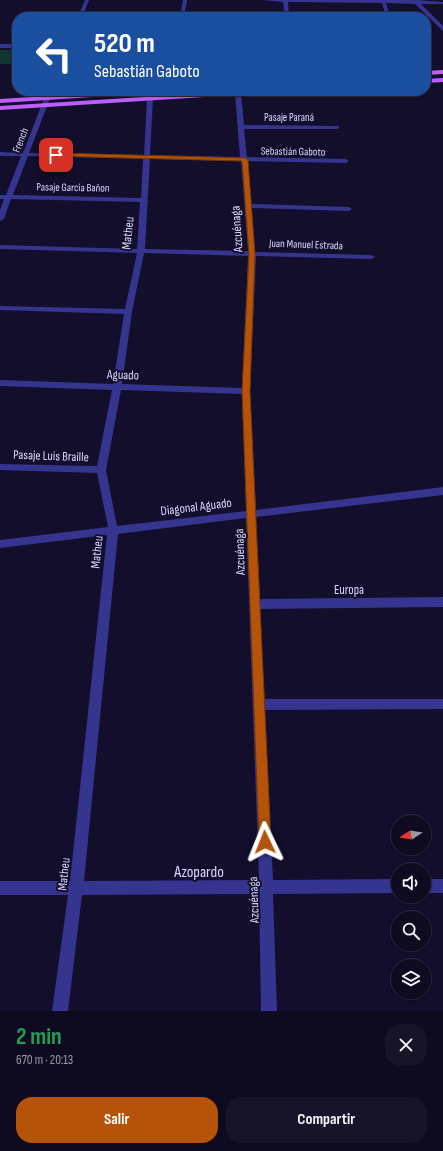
<!DOCTYPE html>
<html lang="es">
<meta charset="utf-8">
<style>
:root{--surface:#0e0a20;--page:#171329;--text:#f1f3f6;--muted:#9b9aa5;--line:#2e2b3e;--accent:#b45309}
body{margin:0;font-family:"Sofia Sans Condensed",sans-serif;background:var(--page);color:var(--text);height:100vh;display:flex;flex-direction:column;font-size:15px;white-space:nowrap}
*{box-sizing:border-box;margin:0}
p{font-size:13px;color:var(--muted)}
.icon{flex:none;width:22px;height:22px;fill:none;stroke:currentColor;stroke-width:2;stroke-linecap:round;stroke-linejoin:round}
.map{position:relative;height:1011px;overflow:hidden}
.sheet{display:flex;flex-direction:column;background:var(--surface);flex:1}
.sheet>*{flex:none}
.banner{position:absolute;left:12px;top:12px;width:419px;height:84px;border-radius:16px;box-shadow:0 1px 3px #0004,0 0 0 1px var(--line);background:#1a4fa0;color:#fff;overflow:hidden}
.needle{width:26px;rotate:258deg}
.controls{position:absolute;left:391px;top:815px;display:grid;gap:8px}
.controls a{display:grid;place-items:center;width:40px;height:40px;border-radius:50%;background:var(--surface);box-shadow:0 1px 3px #0004,0 0 0 1px var(--line);font-size:20px}
.pin{position:absolute;display:grid;place-items:center;width:34px;height:34px;color:#fff;margin:-17px;border-radius:8px;box-shadow:0 2px 6px #0006}
.me{position:absolute;width:44px;margin:-22px;rotate:358deg;stroke-linejoin:round;filter:drop-shadow(0 0 3px #0008)}
.turn{display:flex;align-items:center;gap:14px;height:84px;padding:0 16px;font-size:18px}
.turn .icon{width:52px;height:52px;stroke-width:2.5}
.turn b{display:block;font-size:28px;line-height:34px}
.round{display:grid;place-items:center;flex:none;width:42px;height:42px;border-radius:16px;background:var(--page)}
.summary{display:flex;align-items:center;justify-content:space-between;height:68px;padding:0 16px}
h1{font-size:24px;font-weight:700;line-height:30px;color:#1e9e55}
.button{display:flex;gap:8px;margin-top:auto;padding:8px 16px}
.button a{flex:1;height:46px;border-radius:16px;background:var(--accent);color:#fff;font-size:16px;font-weight:700;line-height:46px;text-align:center}
.button a+a{background:var(--page);color:var(--text)}
.map>svg:first-child{display:block}
.green{fill:#103533}
.lines{fill:none;stroke-linecap:round;stroke-linejoin:round}
.minor{fill:#35348f;fill-rule:evenodd}
.major{fill:#bf5eff;fill-rule:evenodd}
.route{fill:#b45309;stroke:#753606}
.labels{text-anchor:middle;stroke-width:4;stroke-linejoin:round;paint-order:stroke}
.far-street-label{font-size:11px;fill:#dbd7ff;stroke:#120e2b}
.street-label{font-size:13px;fill:#dbd7ff;stroke:#120e2b}
.near-street-label{font-size:16px;fill:#dbd7ff;stroke:#120e2b}
</style>
<div class="map">
<svg width="443" height="1011" viewBox="0 0 443 1011">
<rect width="100%" height="100%" fill="#120e2b"/>
<path class="green" d="M 0,50 L 17,50 L 11,64 L 0,64 Z"/>
<g class="lines">
<path class="minor" d="M 85,0 L 89,0 L 82,17 L 78,17 Z
M 183,0 L 187,0 L 184,17 L 180,17 Z
M 262,0 L 417,0 L 443,2 L 443,4 L 421,4 L 443,26 L 443,31 L 415,4 L 386,3 L 390,17 L 386,17 L 382,3 L 288,2 L 289,17 L 285,17 L 283,2 Z
M 0,44 L 17,44 L 17,48 L 0,48 Z
M 47,91 L 53,91 L 29,153 L 144,155 L 147,99 L 150,97 L 153,99 L 150,155 L 240,157 L 235,93 L 238,91 L 241,93 L 244,125 L 339,126 L 339,128 L 337,129 L 244,129 L 247,157 L 346,159 L 349,161 L 346,163 L 247,161 L 251,204 L 349,207 L 352,209 L 349,211 L 251,208 L 255,252 L 371,255 L 375,257 L 371,259 L 256,256 L 250,391 L 256,510 L 443,487 L 443,495 L 256,517 L 260,599 L 443,597 L 443,607 L 260,609 L 264,699 L 443,699 L 443,709 L 265,710 L 273,880 L 398,879 L 398,893 L 273,894 L 277,1011 L 261,1011 L 259,894 L 82,895 L 68,1011 L 52,1011 L 68,895 L 0,895 L 0,881 L 70,881 L 107,535 L 0,548 L 0,540 L 108,527 L 97,473 L 0,470 L 0,464 L 97,466 L 112,390 L 0,386 L 0,380 L 113,384 L 124,314 L 0,310 L 0,306 L 125,309 L 137,253 L 0,249 L 0,245 L 137,249 L 140,202 L 11,199 L 4,219 L 0,221 L 0,210 L 4,199 L 0,199 L 0,195 L 6,195 L 21,156 L 0,156 L 0,152 L 23,153 ZM 28,156 L 143,159 L 141,198 L 13,195 ZM 150,159 L 241,161 L 248,251 L 145,249 ZM 144,253 L 248,256 L 242,388 L 122,384 L 132,312 ZM 121,390 L 242,394 L 246,511 L 117,526 L 106,470 ZM 246,518 L 259,880 L 84,881 L 118,534 Z
M 424,879 L 443,879 L 443,893 L 424,893 Z"/>
<path class="major" d="M 443,70 L 443,74 L 426,75 L 426,71 Z
M 443,78 L 443,82 L 426,83 L 426,79 Z
M 128,91 L 158,91 L 155,93 L 0,103 L 0,99 Z
M 240,91 L 270,91 L 267,93 L 0,110 L 0,106 Z"/>
</g>
<path class="route" d="M 56,153 L 245,158 L 248,160 L 255,254 L 250,391 L 271,842 L 269,846 L 265,848 L 260,846 L 259,842 L 242,391 L 249,254 L 242,161 L 54,156 Z"/>
<g class="labels">
<g class="far-street-label">
<text x="289" y="121">Pasaje Paraná</text>
<text transform="translate(20 140) rotate(-68)" y="4">French</text>
<text transform="translate(293 151) rotate(1)" y="4">Sebastián Gaboto</text>
<text transform="translate(73 187) rotate(1)" y="4">Pasaje García Bañon</text>
<text transform="translate(306 244) rotate(2)" y="4">Juan Manuel Estrada</text>
</g>
<g class="street-label">
<text transform="translate(236 229) rotate(-94)" y="5">Azcuénaga</text>
<text transform="translate(127 233) rotate(-84)" y="5">Matheu</text>
<text transform="translate(123 374) rotate(2)" y="5">Aguado</text>
<text transform="translate(51 455) rotate(2)" y="5">Pasaje Luis Braille</text>
<text transform="translate(196 506) rotate(-7)" y="5">Diagonal Aguado</text>
<text transform="translate(96 552) rotate(-84)" y="5">Matheu</text>
<text transform="translate(239 552) rotate(-92)" y="5">Azcuénaga</text>
<text x="349" y="594">Europa</text>
<text transform="translate(63 874) rotate(-84)" y="5">Matheu</text>
<text transform="translate(253 900) rotate(-92)" y="5">Azcuénaga</text>
</g>
<g class="near-street-label">
<text x="199" y="877">Azopardo</text>
</g>
</g>
</svg>
<div class="controls">
<a><svg class="needle" viewBox="-14 -14 28 28"><path d="M0-13l5 13h-10z" fill="#e53935"/><path d="M0 13l5-13h-10z" fill="#9b9aa5"/></svg></a>
<a><svg class="icon" aria-label="sound" viewBox="0 0 24 24"><path d="M4 9h4l5-4v14l-5-4H4zM17 9q2 3 0 6"/></svg></a>
<a><svg class="icon" aria-label="search" viewBox="0 0 24 24"><circle cx="10" cy="10" r="6"/><path d="M15 15l6 6"/></svg></a>
<a><svg class="icon" aria-label="layers" viewBox="0 0 24 24"><path d="M12 4l9 5-9 5-9-5zM3 14l9 5 9-5"/></svg></a>
</div>
<div class="pin" style="left:56px;top:155px;background:#d93025"><svg class="icon" aria-label="arrive" viewBox="0 0 24 24"><path d="M6 21V4h12l-3 4 3 4H6"/></svg></div>
<svg class="me" style="left:265px;top:842px" viewBox="-20 -20 40 40"><path d="M0-17L14 15 0 8-14 15z" fill="#b45309" stroke="#fff" stroke-width="4"/></svg>
<div class="banner">
<div class="turn"><svg class="icon" aria-label="left" viewBox="0 0 24 24"><path d="M17 20v-9H6M10 6l-5 5 5 5"/></svg><div><b>520 m</b>Sebastián Gaboto</div></div>
</div>
</div>
<section class="sheet">
<div class="summary"><div><h1>2 min</h1><p>670 m · 20:13</p></div><a class="round"><svg class="icon" aria-label="close" viewBox="0 0 24 24"><path d="M6 6l12 12M18 6L6 18"/></svg></a></div>
<div class="button"><a>Salir</a><a>Compartir</a></div>
</section>
